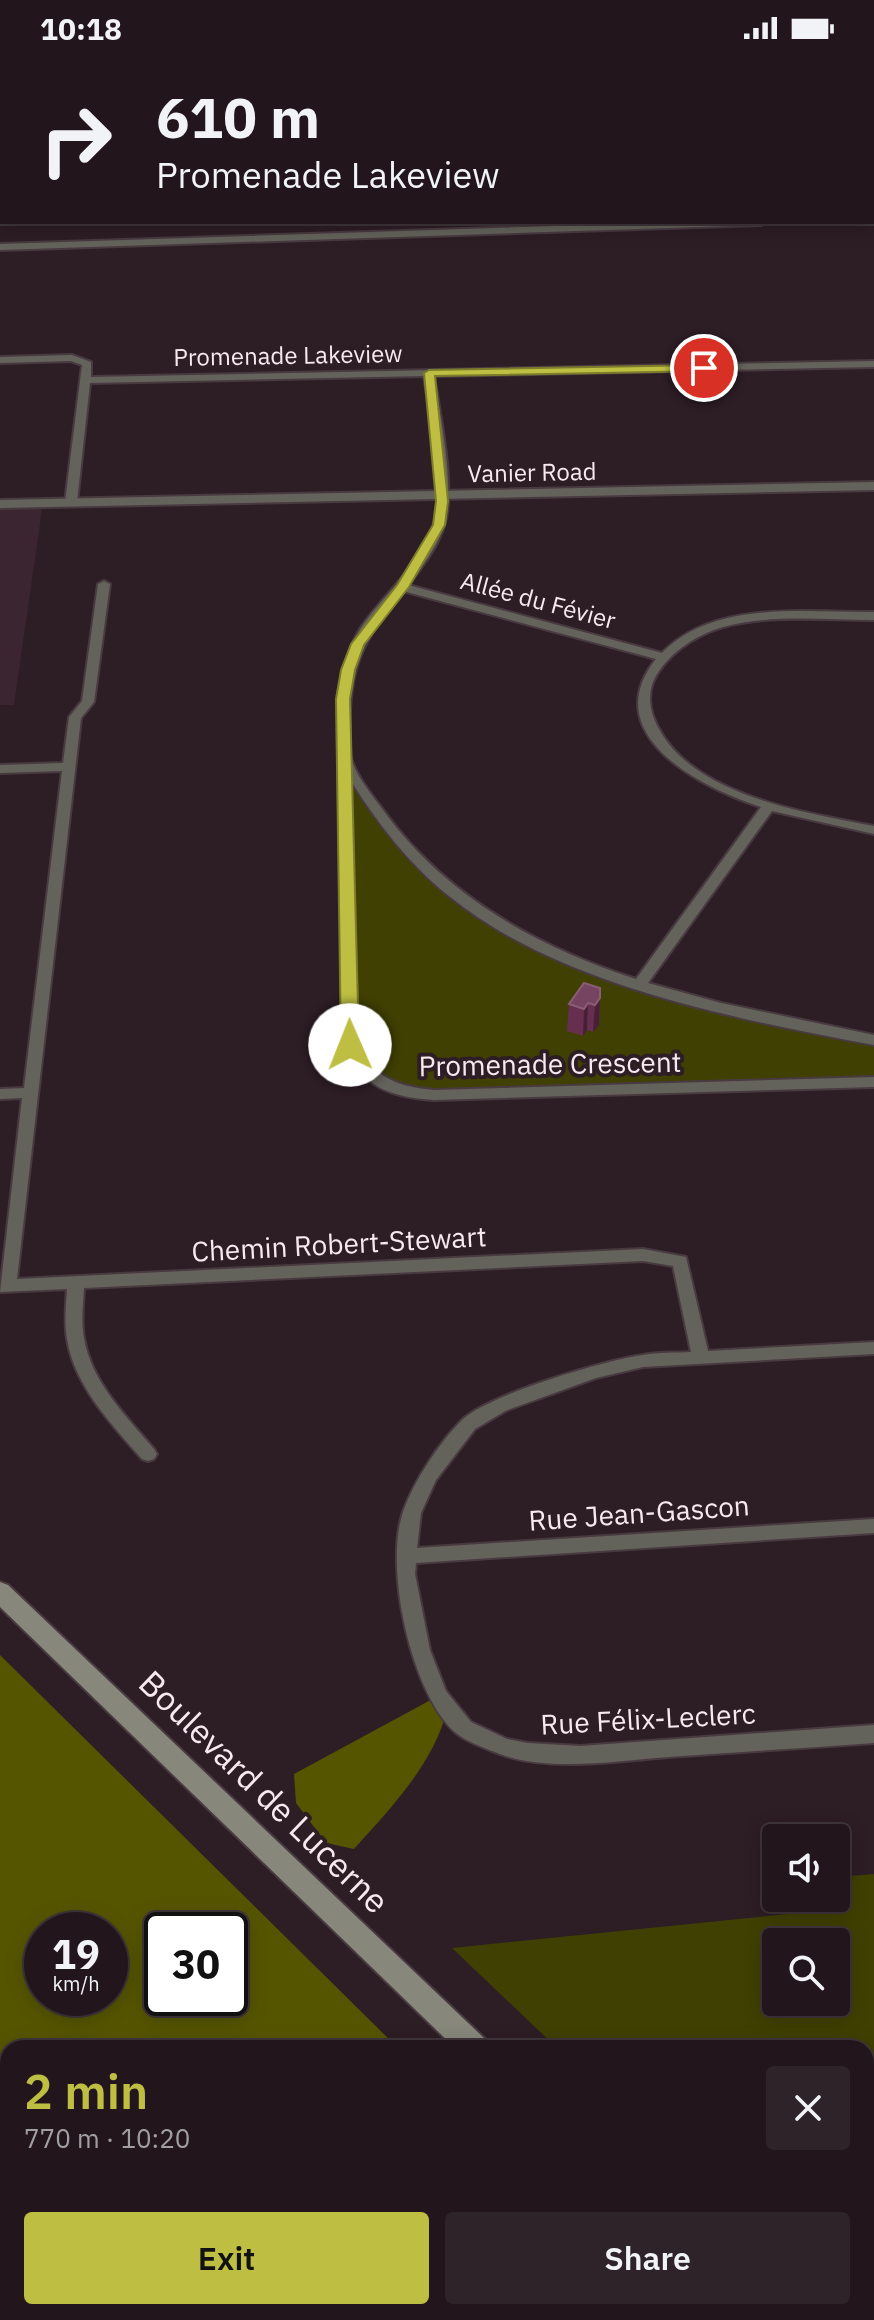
<!DOCTYPE html>
<meta charset="utf-8">
<style>
:root{--surface:#22161c;--page:#2e2329;--text:#f1f3f6;--muted:#a29fa3;--line:#3f353b;--accent:#bebf42}
body{margin:0;font-family:"IBM Plex Sans",sans-serif;background:var(--page);color:var(--text);height:100vh;display:flex;flex-direction:column;font-size:30px;white-space:nowrap}
*{box-sizing:border-box;margin:0}
p{font-size:26px;color:var(--muted)}
.icon{flex:none;width:44px;height:44px;fill:none;stroke:currentColor;stroke-width:2;stroke-linecap:round;stroke-linejoin:round}
.map{position:relative;flex:1;overflow:hidden}
.details{position:absolute;left:0px;top:1984px;width:874px;height:280px;display:flex;flex-direction:column;background:var(--surface);border-radius:24px 24px 0 0;box-shadow:0 4px 20px #0003,0 0 0 2px var(--line)}
.details>*{flex:none}
.banner{position:absolute;left:0px;top:0px;width:874px;height:168px;box-shadow:0 4px 20px #0003,0 0 0 2px var(--line);background:#22161c;color:var(--text);overflow:hidden}
.buttons{position:absolute;left:762px;top:1768px;display:grid;gap:16px}
.buttons a{display:grid;place-items:center;width:88px;height:88px;border-radius:8px;background:var(--surface);box-shadow:0 4px 20px #0003,0 0 0 2px var(--line);font-size:40px}
.speed{position:absolute;left:24px;top:1856px;display:flex;gap:16px;font-size:40px;font-weight:700;text-align:center}
.speed>*{display:grid;place-content:center;width:104px;height:104px;border-radius:50%;background:var(--surface);box-shadow:0 4px 20px #0003,0 0 0 2px var(--line);line-height:1}
.speed small{font-size:20px;font-weight:400}
.speed .limit{border:4px solid #111;border-radius:12px;background:#fff;color:#111}
.pin{position:absolute;display:grid;place-items:center;width:68px;height:68px;color:#fff;margin:-34px;border:4px solid #fff;border-radius:50%;box-shadow:0 2px 8px #0007}
.me{position:absolute;width:88px;margin:-44px;rotate:359deg;stroke-linejoin:round;filter:drop-shadow(0 0 6px #0008)}
.turn{display:flex;align-items:center;gap:28px;height:168px;padding:0 24px;font-size:36px}
.turn .icon{width:104px;height:104px;stroke-width:2.5}
.turn b{display:block;font-size:56px;line-height:68px}
.round{display:grid;place-items:center;flex:none;width:84px;height:84px;border-radius:8px;background:var(--page)}
.overview{display:flex;align-items:center;justify-content:space-between;height:136px;padding:0 24px}
h1{font-size:48px;font-weight:600;line-height:60px;color:var(--accent)}
.button{display:flex;gap:16px;margin-top:auto;padding:16px 24px}
.button a{flex:1;height:92px;border-radius:8px;background:var(--accent);color:#111;font-size:32px;font-weight:600;line-height:92px;text-align:center}
.button a+a{background:var(--page);color:var(--text)}
.status{display:flex;justify-content:space-between;align-items:center;height:56px;padding:0 40px;background:var(--surface);direction:ltr}
.status svg{height:22px;fill:currentColor}
.map>svg:first-child{display:block}
.built{fill:#3b2530}
.green{fill:#404002;fill-rule:evenodd}
.forest{fill:#550;fill-rule:evenodd}
.lines{fill:none;stroke-linecap:round;stroke-linejoin:round}
.minor-casing{stroke:#493a41;stroke-width:4}
.tertiary-casing{stroke:#493a41;stroke-width:4}
.secondary-casing{stroke:#493a41;stroke-width:4}
.minor{fill:#63635b;fill-rule:evenodd}
.tertiary{fill:#63635b;fill-rule:evenodd}
.secondary{fill:#87887b;fill-rule:evenodd}
.wall{fill:#672f4f}
.shaded-wall{fill:#491f37}
.building{fill:#764360;stroke:#8a5d77;stroke-width:2}
.route{fill:#bebf42;stroke:#7c7c2b;stroke-width:2}
.labels{text-anchor:middle;stroke-width:8;stroke-linejoin:round;paint-order:stroke}
.far-street-label{font-size:24px;fill:#f6eaf0;stroke:#2d1d25}
.street-label{font-size:28px;fill:#f6eaf0;stroke:#2d1d25}
.near-street-label{font-size:34px;fill:#f6eaf0;stroke:#2d1d25}
</style>
<div class="status"><b>10:18</b><svg viewBox="0 0 49 12"><path d="M0 12V9h3v3zM5 12V6h3v6zM10 12V3h3v9zM15 12V0h3v12zM26 1h20v11H26zM47 4h2v5h-2z"/></svg></div>
<div class="map">
<svg width="874" height="2264" viewBox="0 0 874 2264">
<rect width="100%" height="100%" fill="#2d1d25"/>
<path class="built" d="M 43,447 L 14,649 L 0,649 L 0,448 Z"/>
<path class="green" d="M 343,698 L 413,800 L 499,868 L 640,928 L 874,984 L 874,1026 L 409,1038 L 357,1006 Z
M 874,1818 L 874,2264 L 845,2264 L 837,2256 L 866,2256 L 866,1992 L 557,1992 L 452,1892 L 837,1853 L 836,1821 ZM 836,1886 L 836,1946 L 776,1946 L 776,1886 Z"/>
<path class="forest" d="M 0,1599 L 398,1992 L 8,1992 L 8,2256 L 665,2256 L 673,2264 L 0,2264 ZM 42,1874 L 110,1874 L 110,1942 L 42,1942 ZM 162,1874 L 230,1874 L 230,1942 L 162,1942 Z
M 438,1640 L 447,1654 C 434,1707 391,1752 354,1793 L 326,1787 L 296,1747 L 294,1718 Z"/>
<g class="lines">
<defs>
<path id="minor" d="M 0,0 L 5,0 L 1,2 Z
M 872,10 L 874,10 L 874,14 L 872,14 Z
M 0,34 L 2,34 L 2,38 L 0,38 Z
M 872,57 L 874,57 L 874,61 L 872,61 Z
M 0,83 L 2,83 L 2,89 L 0,89 Z
M 0,136 L 2,136 L 2,142 L 0,142 Z
M 872,159 L 874,159 L 874,165 L 872,165 Z
M 678,166 L 766,166 L 761,169 L 0,194 L 0,188 Z
M 72,299 L 91,306 L 91,321 L 874,305 L 874,311 L 434,320 C 440,359 456,434 444,470 C 437,492 422,511 408,529 L 662,597 C 714,543 806,557 874,556 L 874,564 C 824,564 771,558 723,571 C 695,579 665,599 653,626 C 647,642 651,659 659,673 C 695,740 806,757 874,770 L 874,778 L 772,755 L 648,927 L 721,947 L 874,979 L 874,989 C 737,963 559,930 449,840 C 409,808 378,768 351,725 L 357,989 C 374,1022 399,1031 434,1034 L 874,1021 L 874,1031 L 434,1044 C 389,1041 363,1031 343,989 L 337,643 C 341,618 347,595 360,573 C 383,538 422,509 434,467 C 444,430 430,360 424,320 L 90,327 L 77,446 L 71,449 L 65,446 L 82,309 L 71,305 L 0,307 L 0,301 ZM 403,535 L 656,603 C 596,678 701,732 761,751 L 636,923 C 537,891 445,840 383,754 C 372,739 356,720 351,702 C 348,694 350,681 350,672 C 348,611 365,580 403,535 Z
M 104,525 L 110,528 L 94,646 L 81,662 L 17,1223 L 643,1193 L 686,1201 L 708,1295 L 874,1286 L 874,1298 L 643,1311 L 596,1322 L 507,1354 L 475,1373 L 436,1424 L 421,1457 L 417,1492 L 874,1463 L 874,1477 L 416,1507 L 415,1518 L 430,1594 L 446,1635 L 471,1666 L 507,1683 L 528,1687 L 580,1690 L 874,1669 L 874,1687 C 805,1692 737,1696 668,1701 C 617,1705 549,1716 500,1698 C 487,1693 467,1686 456,1677 C 411,1638 384,1511 403,1456 C 414,1425 439,1387 462,1364 C 488,1339 605,1304 643,1299 C 659,1296 676,1297 691,1296 L 673,1210 L 643,1205 L 84,1232 C 83,1249 81,1266 84,1282 C 91,1326 127,1361 154,1393 L 157,1398 L 154,1403 L 148,1405 L 142,1403 C 112,1369 74,1329 67,1283 C 64,1266 66,1249 67,1233 L 0,1236 L 22,1042 L 0,1043 L 0,1033 L 24,1032 L 62,715 L 0,717 L 0,709 L 63,707 L 69,661 L 82,645 L 98,528 Z"/>
<path id="tertiary" d="M 874,426 L 874,434 L 0,452 L 0,444 Z"/>
<path id="secondary" d="M 0,1526 L 8,1529 L 485,1983 L 489,1992 L 455,1992 L 0,1551 Z
M 731,2256 L 766,2256 L 769,2264 L 734,2264 Z"/>
</defs>
<use href="#minor" class="minor-casing"/>
<use href="#tertiary" class="tertiary-casing"/>
<use href="#secondary" class="secondary-casing"/>
<use href="#minor" class="minor"/>
<use href="#tertiary" class="tertiary"/>
<use href="#secondary" class="secondary"/>
</g>
<path class="wall" d="M 600,942 L 599,969 L 593,976 L 587,974 L 583,980 L 567,975 L 569,948 Z"/>
<path class="shaded-wall" d="M 600,942 L 599,969 L 593,976 L 595,949 Z
M 588,947 L 587,974 L 583,980 L 584,953 Z"/>
<path class="building" d="M 584,927 L 600,932 L 600,942 L 595,949 L 588,947 L 584,953 L 569,948 Z"/>
<path class="route" d="M 704,309 L 708,310 L 708,315 L 435,320 L 448,445 L 445,469 L 409,531 L 364,589 L 355,614 L 350,643 L 359,989 L 356,993 L 344,993 L 341,989 L 336,643 L 341,614 L 351,588 L 397,529 L 433,469 L 436,445 L 424,317 L 429,314 Z"/>
<g class="labels">
<g class="far-street-label">
<text transform="translate(288 300) rotate(-1)" y="8">Promenade Lakeview</text>
<text transform="translate(532 417) rotate(-1)" y="8">Vanier Road</text>
<text transform="translate(538 545) rotate(15)" y="8">Allée du Févier</text>
</g>
<g class="street-label">
<text transform="translate(550 1008) rotate(-1)" y="10">Promenade Crescent</text>
<text transform="translate(339 1188) rotate(-3)" y="10">Chemin Robert-Stewart</text>
<text transform="translate(639 1457) rotate(-4)" y="10">Rue Jean-Gascon</text>
<text transform="translate(648 1663) rotate(-3)" y="10">Rue Félix-Leclerc</text>
</g>
<g class="near-street-label">
<text transform="translate(264 1736) rotate(44)" y="12">Boulevard de Lucerne</text>
</g>
</g>
</svg>
<div class="buttons">
<a><svg class="icon" aria-label="sound" viewBox="0 0 24 24"><path d="M4 9h4l5-4v14l-5-4H4zM17 9q2 3 0 6"/></svg></a>
<a><svg class="icon" aria-label="search" viewBox="0 0 24 24"><circle cx="10" cy="10" r="6"/><path d="M15 15l6 6"/></svg></a>
</div>
<div class="speed"><div>19<small>km/h</small></div><div class="limit">30</div></div>
<div class="pin" style="left:704px;top:312px;background:#d93025"><svg class="icon" aria-label="arrive" viewBox="0 0 24 24"><path d="M6 21V4h12l-3 4 3 4H6"/></svg></div>
<svg class="me" style="left:350px;top:989px" viewBox="-20 -20 40 40"><circle r="19" fill="#fff"/><path d="M0-13L10 11 0 6-10 11z" fill="#bebf42"/></svg>
<div class="banner">
<div class="turn"><svg class="icon" aria-label="right" viewBox="0 0 24 24"><path d="M7 20v-9h11M14 6l5 5-5 5"/></svg><div><b>610 m</b>Promenade Lakeview</div></div>
</div>
<section class="details">
<div class="overview"><div><h1>2 min</h1><p>770 m · 10:20</p></div><a class="round"><svg class="icon" aria-label="close" viewBox="0 0 24 24"><path d="M6 6l12 12M18 6L6 18"/></svg></a></div>
<div class="button"><a>Exit</a><a>Share</a></div>
</section>
</div>
